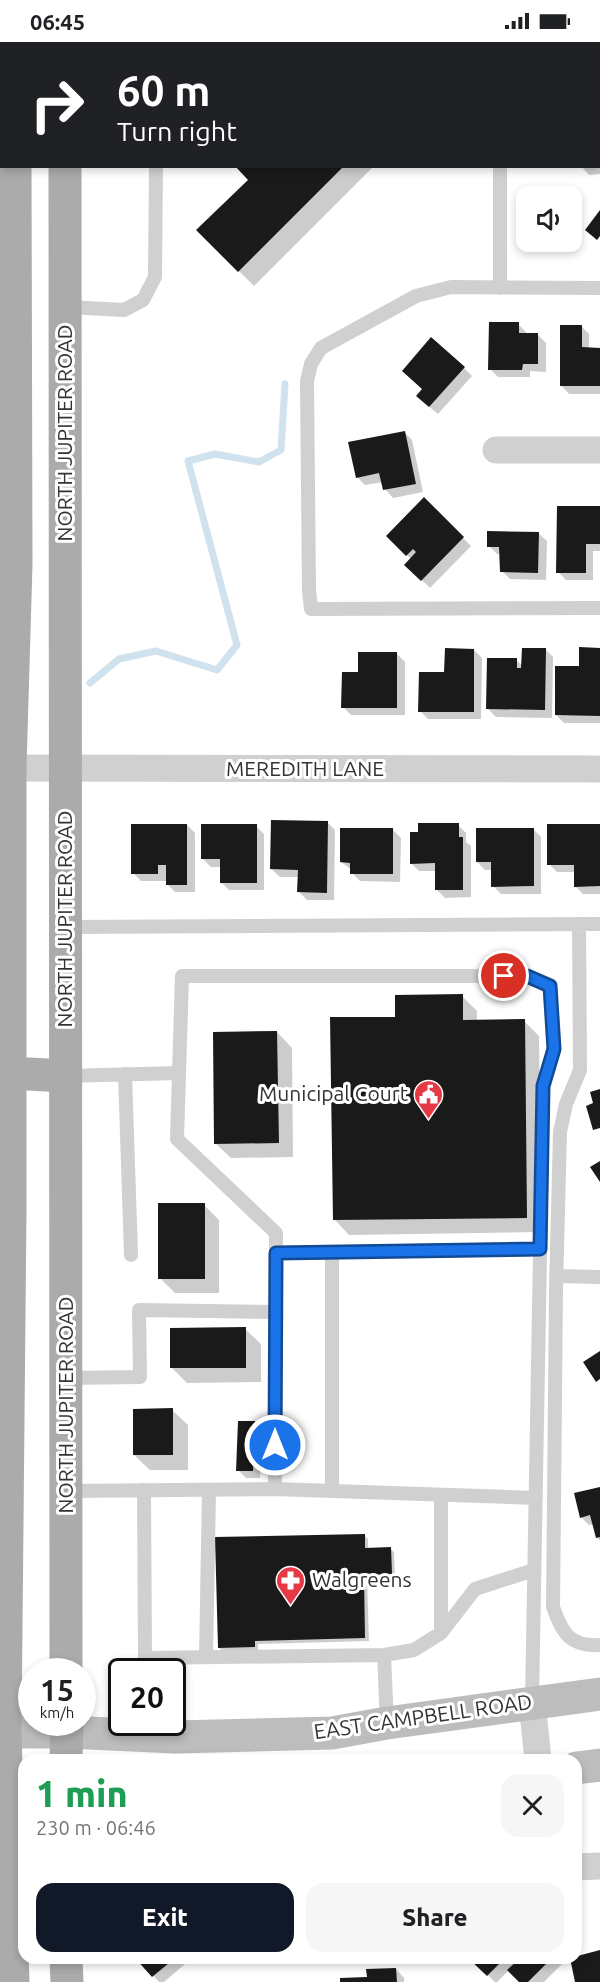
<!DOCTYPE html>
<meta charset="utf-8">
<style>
:root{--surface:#fff;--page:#f6f6f6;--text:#202124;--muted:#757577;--accent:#111827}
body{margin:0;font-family:Ubuntu,sans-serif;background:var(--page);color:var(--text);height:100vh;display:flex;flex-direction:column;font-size:22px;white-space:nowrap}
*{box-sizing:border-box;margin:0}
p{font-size:20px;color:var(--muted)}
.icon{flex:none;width:33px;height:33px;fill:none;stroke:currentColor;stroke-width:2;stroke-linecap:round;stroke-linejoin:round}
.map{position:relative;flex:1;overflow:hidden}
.sheet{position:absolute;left:18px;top:1712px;width:564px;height:210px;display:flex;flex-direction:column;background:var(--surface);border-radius:18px;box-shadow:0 3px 9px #0003}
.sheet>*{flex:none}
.banner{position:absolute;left:0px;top:0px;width:600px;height:126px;box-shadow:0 3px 9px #0003;background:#202124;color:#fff;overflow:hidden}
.fabs{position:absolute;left:516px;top:144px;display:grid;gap:12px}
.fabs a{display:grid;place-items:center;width:66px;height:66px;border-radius:12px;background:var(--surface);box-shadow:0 3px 9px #0003;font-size:30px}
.speed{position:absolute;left:18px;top:1616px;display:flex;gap:12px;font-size:30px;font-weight:700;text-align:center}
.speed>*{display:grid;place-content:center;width:78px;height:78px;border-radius:50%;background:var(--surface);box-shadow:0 3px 9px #0003;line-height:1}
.speed small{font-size:15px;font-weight:400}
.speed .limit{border:3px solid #111;border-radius:9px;background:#fff;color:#111}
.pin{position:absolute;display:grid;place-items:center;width:51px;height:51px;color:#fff;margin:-26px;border:3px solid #fff;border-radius:50%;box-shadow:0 2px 6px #0007}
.me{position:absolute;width:66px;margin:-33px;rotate:0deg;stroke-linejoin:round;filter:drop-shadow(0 0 4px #0008)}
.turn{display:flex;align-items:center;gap:21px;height:126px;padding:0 18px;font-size:27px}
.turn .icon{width:78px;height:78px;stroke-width:2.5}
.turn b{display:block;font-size:42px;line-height:51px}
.round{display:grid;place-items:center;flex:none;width:63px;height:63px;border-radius:18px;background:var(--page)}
.head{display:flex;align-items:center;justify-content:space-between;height:102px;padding:0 18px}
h1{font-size:36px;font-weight:800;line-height:45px;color:#1e9e55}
.action{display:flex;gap:12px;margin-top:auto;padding:12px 18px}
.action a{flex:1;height:69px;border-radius:18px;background:var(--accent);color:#fff;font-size:24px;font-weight:800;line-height:69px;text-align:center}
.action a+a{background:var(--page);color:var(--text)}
.status{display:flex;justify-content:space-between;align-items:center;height:42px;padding:0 30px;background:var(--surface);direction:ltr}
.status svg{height:16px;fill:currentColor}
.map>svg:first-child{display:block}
.shadow{fill:#0003}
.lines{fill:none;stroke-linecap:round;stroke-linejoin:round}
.stream{stroke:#cfe2ee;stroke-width:7}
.building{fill:#1a1a1a}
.service{stroke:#d0d0d0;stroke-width:14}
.minor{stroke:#d0d0d0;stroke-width:27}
.secondary{stroke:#bdbdbd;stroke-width:33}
.primary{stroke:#ababab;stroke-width:33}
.route-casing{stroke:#114b97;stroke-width:15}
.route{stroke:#1a73e8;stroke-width:10}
.labels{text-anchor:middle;stroke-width:6;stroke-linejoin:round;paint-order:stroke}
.street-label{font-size:21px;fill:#333;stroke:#fff}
.poi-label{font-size:21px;fill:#333;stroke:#fff;text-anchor:end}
</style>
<div class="status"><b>06:45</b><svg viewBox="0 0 49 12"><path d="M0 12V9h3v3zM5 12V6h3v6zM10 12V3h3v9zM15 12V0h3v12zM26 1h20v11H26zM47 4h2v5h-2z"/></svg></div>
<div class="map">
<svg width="600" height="1940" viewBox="0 0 600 1940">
<rect width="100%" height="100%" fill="#fff"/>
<path class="shadow" d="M 227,0 L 253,0 L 255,2 L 225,2 Z
M 598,6 L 600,8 L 600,34 L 598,32 Z
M 598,70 L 600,70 L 600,132 L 589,133 L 581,124 L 598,124 Z
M 237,124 L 374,124 L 254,244 L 199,189 L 250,138 Z
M 518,282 L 526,290 L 526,293 L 538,293 L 546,301 L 546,330 L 530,329 L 530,335 L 498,335 L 490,327 Z
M 581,284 L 589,292 L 589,307 L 600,307 L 600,352 L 569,352 L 561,343 Z
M 464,326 L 472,334 L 438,372 L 426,362 L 424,347 Z
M 404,390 L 412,398 L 423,450 L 393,456 L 385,447 L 383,440 L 365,443 L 357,435 Z
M 424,457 L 471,504 L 430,546 L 406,522 L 411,517 L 388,494 Z
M 600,466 L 600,509 L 593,509 L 593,538 L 566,538 L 558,530 Z
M 538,491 L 547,499 L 546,538 L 510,537 L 502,529 L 501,512 L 497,512 L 489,504 Z
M 545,607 L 553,615 L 552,676 L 496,675 L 488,667 L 516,618 L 523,624 Z
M 600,607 L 600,681 L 564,681 L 556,673 L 581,625 Z
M 474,608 L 482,616 L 481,677 L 428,677 L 420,669 L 446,631 Z
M 397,612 L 405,620 L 405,673 L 351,673 L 343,665 L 359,631 Z
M 327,780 L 335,788 L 334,858 L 307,858 L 299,850 L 299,835 L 280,835 L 271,827 Z
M 187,783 L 195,791 L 195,850 L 175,850 L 167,842 L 167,839 L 141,839 L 133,831 Z
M 458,783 L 466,791 L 466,800 L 471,804 L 471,855 L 445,856 L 436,847 L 436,829 L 419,829 L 411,821 Z
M 256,784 L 264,792 L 264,848 L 229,848 L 221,840 L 221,825 L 211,825 L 203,817 Z
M 600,784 L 600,852 L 583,852 L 575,844 L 575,830 L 557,830 L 549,822 Z
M 533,787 L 541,795 L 541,852 L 501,852 L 493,844 L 493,828 L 485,828 L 477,820 Z
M 393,788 L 401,796 L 400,840 L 360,839 L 352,831 L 352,828 L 341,820 Z
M 462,954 L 477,969 L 477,979 L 524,979 L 539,994 L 541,1190 L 349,1193 L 334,1177 L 396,976 Z
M 277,990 L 292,1006 L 293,1115 L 231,1116 L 215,1101 Z
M 204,1163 L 219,1178 L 219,1251 L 175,1251 L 160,1236 Z
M 245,1287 L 261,1302 L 261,1340 L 187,1341 L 172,1326 Z
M 172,1368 L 188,1383 L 188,1428 L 150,1428 L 134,1413 Z
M 254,1381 L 262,1389 L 260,1436 L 246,1436 L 238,1428 Z
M 600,1447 L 600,1499 L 597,1495 L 594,1482 L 589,1483 L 581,1475 Z
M 364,1493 L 368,1497 L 368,1507 L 390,1507 L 394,1510 L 395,1535 L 367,1536 L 369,1599 L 258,1602 L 258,1608 L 223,1609 L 219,1606 Z
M 137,1916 L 192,1916 L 164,1940 L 159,1940 Z
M 329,1916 L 343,1916 L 341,1921 Z
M 344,1916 L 359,1916 L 356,1921 Z
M 470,1916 L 568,1916 L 544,1940 L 521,1940 L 509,1928 L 497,1940 L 495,1940 Z
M 396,1927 L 404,1936 L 404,1940 L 342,1940 L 368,1936 Z"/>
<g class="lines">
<path class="stream" d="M 90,641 L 119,617 L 156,609 L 217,628 L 237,603 L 188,419 L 215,412 L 259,420 L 281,408 L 285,342"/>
</g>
<path class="building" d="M 235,124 L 344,124 L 238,230 L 196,188 L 248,138 Z
M 600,168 L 600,194 L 597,198 L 585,188 Z
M 489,280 L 519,280 L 519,291 L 538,291 L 538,322 L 523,322 L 522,328 L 488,328 Z
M 560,283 L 582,283 L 582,305 L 600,306 L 600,344 L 560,344 Z
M 431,295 L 465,325 L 429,365 L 416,354 L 422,347 L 402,329 Z
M 405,389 L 416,442 L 383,448 L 379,431 L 356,436 L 348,400 Z
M 424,455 L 464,495 L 421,539 L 404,523 L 416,510 L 413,507 L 406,514 L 386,494 Z
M 557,464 L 600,464 L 600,502 L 586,502 L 586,531 L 556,531 Z
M 487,489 L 539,490 L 538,531 L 500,530 L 499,505 L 487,505 Z
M 579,605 L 600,606 L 600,674 L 555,673 L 555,624 L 579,624 Z
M 445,606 L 474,607 L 474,670 L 418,670 L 419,630 L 444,630 Z
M 522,606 L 546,606 L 545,668 L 486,667 L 487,616 L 517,616 L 517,626 L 521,626 Z
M 358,610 L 397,610 L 397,666 L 341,666 L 342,630 L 358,630 Z
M 271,778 L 328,779 L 327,851 L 297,850 L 298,828 L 270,827 Z
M 418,781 L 459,781 L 459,795 L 463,795 L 463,848 L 435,848 L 435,821 L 410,822 L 410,790 L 418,790 Z
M 131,782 L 187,782 L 187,843 L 166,843 L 166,823 L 158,823 L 158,832 L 131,832 Z
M 201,782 L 257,782 L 257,841 L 220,841 L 220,817 L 201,817 Z
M 547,782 L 600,782 L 600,844 L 574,845 L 574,823 L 547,823 Z
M 340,786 L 393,786 L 393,832 L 350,832 L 350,821 L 340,820 Z
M 476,786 L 534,786 L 534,844 L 491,845 L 491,820 L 476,820 Z
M 463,952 L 463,978 L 525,977 L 527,1176 L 333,1178 L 330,975 L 395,975 L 395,953 Z
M 277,989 L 279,1101 L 214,1102 L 213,990 Z
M 600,1047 L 600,1086 L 593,1088 L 586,1064 L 593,1061 L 590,1050 Z
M 600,1119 L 600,1140 L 590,1125 Z
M 158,1161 L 205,1161 L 205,1237 L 158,1237 Z
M 246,1285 L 246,1326 L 170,1326 L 170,1286 Z
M 600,1309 L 600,1337 L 596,1340 L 583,1320 Z
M 173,1366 L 173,1413 L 133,1413 L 133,1367 Z
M 238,1379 L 255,1379 L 253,1429 L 236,1429 Z
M 600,1445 L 600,1495 L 596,1496 L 590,1473 L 580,1476 L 574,1451 Z
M 365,1492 L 365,1506 L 391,1505 L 392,1532 L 364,1533 L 365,1596 L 255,1599 L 255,1605 L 218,1606 L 215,1495 Z
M 600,1908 L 600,1940 L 575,1940 L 570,1916 Z
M 135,1916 L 175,1916 L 152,1935 Z
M 468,1916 L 505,1916 L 487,1934 Z
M 514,1916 L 552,1916 L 528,1940 L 519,1940 L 507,1928 L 517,1919 Z
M 396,1926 L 397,1940 L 340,1940 L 340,1936 L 367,1935 L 366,1927 Z"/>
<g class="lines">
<path class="service" d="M 344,0 L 344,2
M 448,0 L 448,2
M 158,2 L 158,0
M 501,2 L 501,0
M 500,246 L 500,124
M 600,246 L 451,245 L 416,254 L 321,306 L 311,322 L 307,339 L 309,548 L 311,567 L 600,566
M 66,265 L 124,268 L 143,258 L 155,235 L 156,124
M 579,882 L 580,1028 L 566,1062 L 560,1090 L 556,1248 L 553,1565 C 562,1591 570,1605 600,1603
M 65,885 L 600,882
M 125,1032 L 131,1213
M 65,1034 L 178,1031
M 332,1210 L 332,1449
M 276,1211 L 540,1207
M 556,1234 L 600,1235
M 65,1336 L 140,1335 L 139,1268 L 276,1270
M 144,1448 L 145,1616 L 384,1613
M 66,1449 L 275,1447
M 441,1453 L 441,1591
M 206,1615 L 209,1448
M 532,1660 L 543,1044 L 554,1007 L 550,944 L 527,934 L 182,934 L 177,1097 L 276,1191 L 275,1447 L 536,1456
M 387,1681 L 384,1613 L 414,1608 L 441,1591 L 475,1547 L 534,1528"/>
<path class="minor" d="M 496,408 L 600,408
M 10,726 L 600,727
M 532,1660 L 538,1718
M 576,1825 L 600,1824"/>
<path class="secondary" d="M 0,1690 L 67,1690 L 175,1695 L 332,1691 L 387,1681 L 600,1652
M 576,1726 L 600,1723"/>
<path class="primary" d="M 65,0 L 65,2
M 16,2 L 16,0
M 65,124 L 66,1629
M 10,1031 L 65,1034
M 66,1718 L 67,1680
M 66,1916 L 67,1940
M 13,1940 L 5,1690 L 10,1167 L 10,726 L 16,522 L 15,124"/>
</g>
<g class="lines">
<defs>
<path id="route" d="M 275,1403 L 276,1211 L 540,1207 L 543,1044 L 554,1007 L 550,944 L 527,934 L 504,934"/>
</defs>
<use href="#route" class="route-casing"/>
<use href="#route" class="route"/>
</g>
<defs>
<symbol id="civic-pin" viewBox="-11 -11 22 30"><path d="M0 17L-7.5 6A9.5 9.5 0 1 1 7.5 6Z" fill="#e63946" stroke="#fff"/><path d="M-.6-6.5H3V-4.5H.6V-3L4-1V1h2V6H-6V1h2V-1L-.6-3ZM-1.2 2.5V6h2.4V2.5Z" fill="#fff"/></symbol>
<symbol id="pharmacy-pin" viewBox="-11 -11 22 30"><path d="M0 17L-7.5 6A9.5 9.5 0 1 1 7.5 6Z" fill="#e63946" stroke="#fff"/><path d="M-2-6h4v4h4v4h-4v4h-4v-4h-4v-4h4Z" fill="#fff"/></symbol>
</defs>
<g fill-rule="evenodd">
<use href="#civic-pin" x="412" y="1036" width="33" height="45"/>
<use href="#pharmacy-pin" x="274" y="1522" width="33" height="45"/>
</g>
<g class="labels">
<g class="street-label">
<text transform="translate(65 391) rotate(-90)" y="7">NORTH JUPITER ROAD</text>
<text x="305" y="734">MEREDITH LANE</text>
<text transform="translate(65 877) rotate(-90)" y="7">NORTH JUPITER ROAD</text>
<text transform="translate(66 1363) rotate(-90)" y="7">NORTH JUPITER ROAD</text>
<text transform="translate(423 1675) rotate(-8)" y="7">EAST CAMPBELL ROAD</text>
</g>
<g class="poi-label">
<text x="408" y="1059">Municipal Court</text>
<text x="312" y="1545" text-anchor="start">Walgreens</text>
</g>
</g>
</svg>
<div class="fabs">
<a><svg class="icon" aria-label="sound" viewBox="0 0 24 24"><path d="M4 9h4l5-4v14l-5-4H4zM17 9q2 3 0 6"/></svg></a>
</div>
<div class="speed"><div>15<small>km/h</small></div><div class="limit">20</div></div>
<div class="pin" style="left:504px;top:934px;background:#d93025"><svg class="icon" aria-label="arrive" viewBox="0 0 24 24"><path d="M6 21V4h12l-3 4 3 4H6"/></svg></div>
<svg class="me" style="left:275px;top:1403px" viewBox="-20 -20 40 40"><circle r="17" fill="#1a73e8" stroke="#fff" stroke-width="3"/><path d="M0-11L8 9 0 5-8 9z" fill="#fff"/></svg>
<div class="banner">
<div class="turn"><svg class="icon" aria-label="right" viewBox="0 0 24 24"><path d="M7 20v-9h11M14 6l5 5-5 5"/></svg><div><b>60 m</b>Turn right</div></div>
</div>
<section class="sheet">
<div class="head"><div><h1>1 min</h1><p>230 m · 06:46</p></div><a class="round"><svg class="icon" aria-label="close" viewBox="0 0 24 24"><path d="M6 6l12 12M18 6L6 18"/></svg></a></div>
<div class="action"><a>Exit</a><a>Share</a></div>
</section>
</div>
